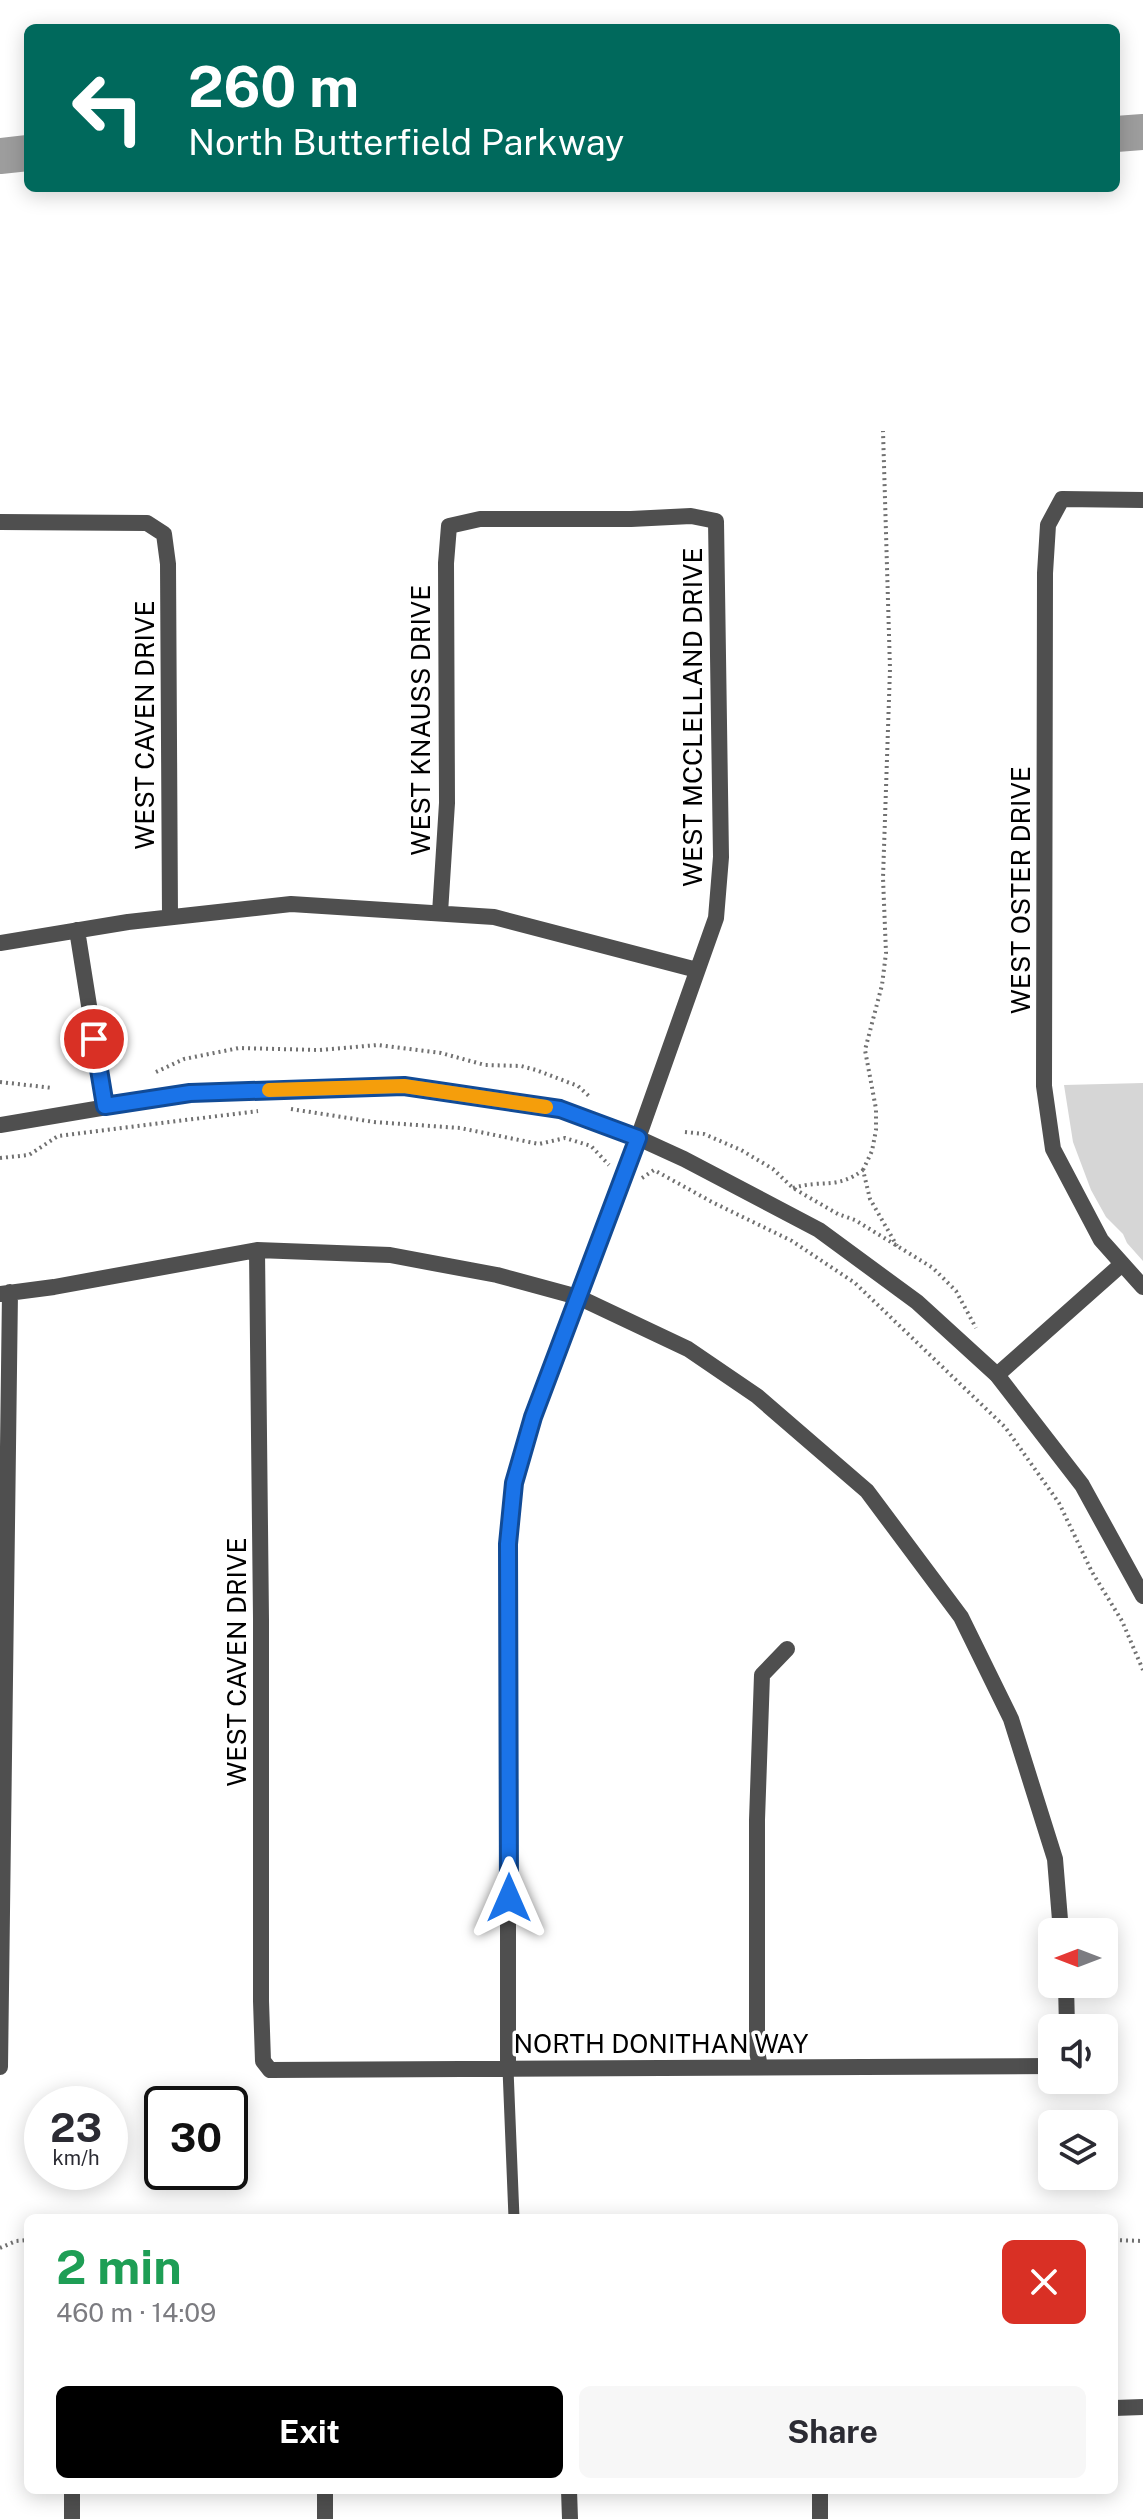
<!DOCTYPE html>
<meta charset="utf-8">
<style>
:root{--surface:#fff;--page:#f7f7f7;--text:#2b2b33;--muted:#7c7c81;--accent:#000}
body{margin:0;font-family:"Public Sans",sans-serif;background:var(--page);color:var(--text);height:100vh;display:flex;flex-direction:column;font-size:30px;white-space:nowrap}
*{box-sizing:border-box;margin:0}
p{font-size:26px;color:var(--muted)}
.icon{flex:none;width:44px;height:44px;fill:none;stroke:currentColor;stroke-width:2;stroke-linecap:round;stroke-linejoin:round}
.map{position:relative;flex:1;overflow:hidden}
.panel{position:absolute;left:24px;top:2214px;width:1094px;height:280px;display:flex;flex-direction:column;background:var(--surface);border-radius:12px;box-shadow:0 4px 20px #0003}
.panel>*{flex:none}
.hud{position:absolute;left:24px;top:24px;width:1096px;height:168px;border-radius:12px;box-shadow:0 4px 20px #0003;background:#00695c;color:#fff;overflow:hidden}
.needle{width:52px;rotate:270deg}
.buttons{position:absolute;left:1038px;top:1918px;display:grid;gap:16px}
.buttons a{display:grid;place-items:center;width:80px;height:80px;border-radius:12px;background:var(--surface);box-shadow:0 4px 20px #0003;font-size:40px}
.speed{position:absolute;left:24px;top:2086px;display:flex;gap:16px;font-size:40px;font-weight:700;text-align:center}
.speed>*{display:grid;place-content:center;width:104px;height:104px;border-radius:50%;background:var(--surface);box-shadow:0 4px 20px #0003;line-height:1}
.speed small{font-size:20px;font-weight:400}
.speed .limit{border:4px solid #111;border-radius:12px;background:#fff;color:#111}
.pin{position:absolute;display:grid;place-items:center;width:68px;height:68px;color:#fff;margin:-34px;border:4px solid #fff;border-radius:50%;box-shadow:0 2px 8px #0007}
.me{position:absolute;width:88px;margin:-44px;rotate:0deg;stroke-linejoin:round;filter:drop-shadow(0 0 6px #0008)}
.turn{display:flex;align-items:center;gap:28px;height:168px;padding:0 32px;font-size:36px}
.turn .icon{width:104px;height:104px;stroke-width:2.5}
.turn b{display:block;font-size:56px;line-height:68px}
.round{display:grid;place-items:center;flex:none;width:84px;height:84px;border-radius:12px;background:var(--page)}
.overview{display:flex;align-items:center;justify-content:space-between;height:136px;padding:0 32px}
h1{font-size:48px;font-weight:700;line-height:60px;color:#1e9e55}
.cta{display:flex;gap:16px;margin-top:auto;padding:16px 32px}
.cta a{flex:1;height:92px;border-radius:12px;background:var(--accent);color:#fff;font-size:32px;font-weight:700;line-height:92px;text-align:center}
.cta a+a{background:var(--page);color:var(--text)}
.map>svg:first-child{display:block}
.green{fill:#d6d6d6}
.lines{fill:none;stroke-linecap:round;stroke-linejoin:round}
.river{stroke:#9d9d9d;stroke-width:36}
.path{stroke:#717171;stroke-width:4;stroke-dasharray:2 4;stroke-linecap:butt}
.service{stroke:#4f4f4f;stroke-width:11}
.minor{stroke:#4f4f4f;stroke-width:16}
.tertiary{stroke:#4f4f4f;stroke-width:16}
.route-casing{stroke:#114b97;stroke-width:20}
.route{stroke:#1a73e8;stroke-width:14}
.slow{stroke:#f59e0b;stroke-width:14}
.labels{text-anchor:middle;stroke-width:7;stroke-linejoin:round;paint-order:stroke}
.street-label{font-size:26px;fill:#000;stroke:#fff}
</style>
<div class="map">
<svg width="1143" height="2519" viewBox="0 0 1143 2519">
<rect width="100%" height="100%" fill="#fff"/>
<path class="green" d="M 1143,1083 L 1143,1261 L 1127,1243 L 1123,1234 L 1106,1217 L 1091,1190 L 1073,1142 L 1064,1085 Z"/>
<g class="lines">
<path class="river" d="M 1116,134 L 1143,132
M 0,156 L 28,153"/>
<path class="path" d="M 156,1072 L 184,1059 L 239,1048 L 319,1050 L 378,1045 L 441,1053 L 485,1065 L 521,1066 L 536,1070 L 578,1086 L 590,1097
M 0,1082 L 53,1088
M 291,1109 L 374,1122 L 460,1128 L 539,1144 L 565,1138 L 591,1146 L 609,1165
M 685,1132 L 704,1134 L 741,1150 L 773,1169 L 793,1188 L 838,1214 L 855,1220 L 933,1268 L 956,1291 L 976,1328
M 0,1158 L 29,1155 L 58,1136 L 258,1111
M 863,1170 L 872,1151 L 876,1130 L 876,1109 L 865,1050 L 882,985 L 886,953 L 883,878 L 890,669 L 883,431
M 642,1178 L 654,1170 L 712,1202 L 792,1241 L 855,1283 L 1005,1427 L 1059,1503 L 1092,1572 L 1122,1621 L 1143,1670
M 793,1188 C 822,1179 837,1190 863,1170 L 870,1199 L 897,1246
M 1114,2240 L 1143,2241
M 0,2248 L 16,2241 L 28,2240"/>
<path class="service" d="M 508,2069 L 514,2218"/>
<path class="minor" d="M 1143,500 L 1062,499 L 1048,525 L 1045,573 L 1044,1086 L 1053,1149 L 1101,1240 L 1143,1287
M 0,522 L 147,523 L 164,534 L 168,564 L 170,917
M 440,913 L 447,803 L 446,563 L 449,526 L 480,519 L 631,519 L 691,516 L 716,521 L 721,857 L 716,918 L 638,1138 L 533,1417 L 514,1483 L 508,1544 L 508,2069
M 77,930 L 105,1106
M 0,943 L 128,922 L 291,904 L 494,917 L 697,970
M 257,1250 L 261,1619 L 261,2001 L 263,2061 L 270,2070 L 1052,2066
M 0,1294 L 54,1287 L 257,1250 L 390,1255 L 497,1275 L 578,1297 L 688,1349 L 757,1396 L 867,1491 L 961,1617 L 1011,1719 L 1055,1859 L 1061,1932
M 997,1375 L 1122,1264
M 1066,1984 L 1067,2028
M 0,2067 L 10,1292
M 760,2067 L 757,2051 L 757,1820 L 762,1675 L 787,1649
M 1114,2408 L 1143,2407
M 72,2490 L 72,2519
M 569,2490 L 570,2519
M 325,2519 L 325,2490
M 820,2519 L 820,2490"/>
<path class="tertiary" d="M 0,1125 L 190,1093 L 404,1086 L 560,1109 L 638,1138 L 684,1159 L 819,1230 L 917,1302 L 997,1375 L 1082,1485 L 1143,1596"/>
</g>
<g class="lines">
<defs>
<path id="route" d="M 94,1039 L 105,1106 L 190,1093 L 404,1086 L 560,1109 L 638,1138 L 533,1417 L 514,1483 L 508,1544 L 509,1898"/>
</defs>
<use href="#route" class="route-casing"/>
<use href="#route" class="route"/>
<path class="slow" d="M 269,1090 L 404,1086 L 546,1107"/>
</g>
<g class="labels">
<g class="street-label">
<text transform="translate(693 717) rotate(-90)" y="9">WEST MCCLELLAND DRIVE</text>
<text transform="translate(421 720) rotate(-90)" y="9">WEST KNAUSS DRIVE</text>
<text transform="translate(145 725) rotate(-90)" y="9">WEST CAVEN DRIVE</text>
<text transform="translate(1021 890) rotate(-90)" y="9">WEST OSTER DRIVE</text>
<text transform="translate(237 1662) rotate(-90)" y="9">WEST CAVEN DRIVE</text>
<text x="661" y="2053">NORTH DONITHAN WAY</text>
</g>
</g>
</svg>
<div class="buttons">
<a><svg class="needle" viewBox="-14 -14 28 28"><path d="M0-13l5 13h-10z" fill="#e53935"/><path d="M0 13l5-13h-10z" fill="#7c7c81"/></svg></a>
<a><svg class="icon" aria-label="sound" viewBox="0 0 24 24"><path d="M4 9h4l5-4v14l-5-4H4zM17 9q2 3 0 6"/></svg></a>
<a><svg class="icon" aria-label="layers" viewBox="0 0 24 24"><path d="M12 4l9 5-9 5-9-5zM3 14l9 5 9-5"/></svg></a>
</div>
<div class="speed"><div>23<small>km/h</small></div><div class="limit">30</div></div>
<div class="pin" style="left:94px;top:1039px;background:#d93025"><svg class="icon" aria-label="arrive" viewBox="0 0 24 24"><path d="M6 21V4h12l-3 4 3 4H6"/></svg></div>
<svg class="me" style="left:509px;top:1898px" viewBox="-20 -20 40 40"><path d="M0-17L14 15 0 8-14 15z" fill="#1a73e8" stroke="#fff" stroke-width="4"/></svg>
<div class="hud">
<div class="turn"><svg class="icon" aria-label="left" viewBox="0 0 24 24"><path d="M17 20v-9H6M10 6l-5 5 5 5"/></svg><div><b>260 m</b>North Butterfield Parkway</div></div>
</div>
<section class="panel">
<div class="overview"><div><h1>2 min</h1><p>460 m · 14:09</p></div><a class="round" style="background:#d93025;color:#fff"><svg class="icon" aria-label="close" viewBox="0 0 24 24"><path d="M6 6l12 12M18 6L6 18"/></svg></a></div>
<div class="cta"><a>Exit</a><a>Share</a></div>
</section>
</div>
